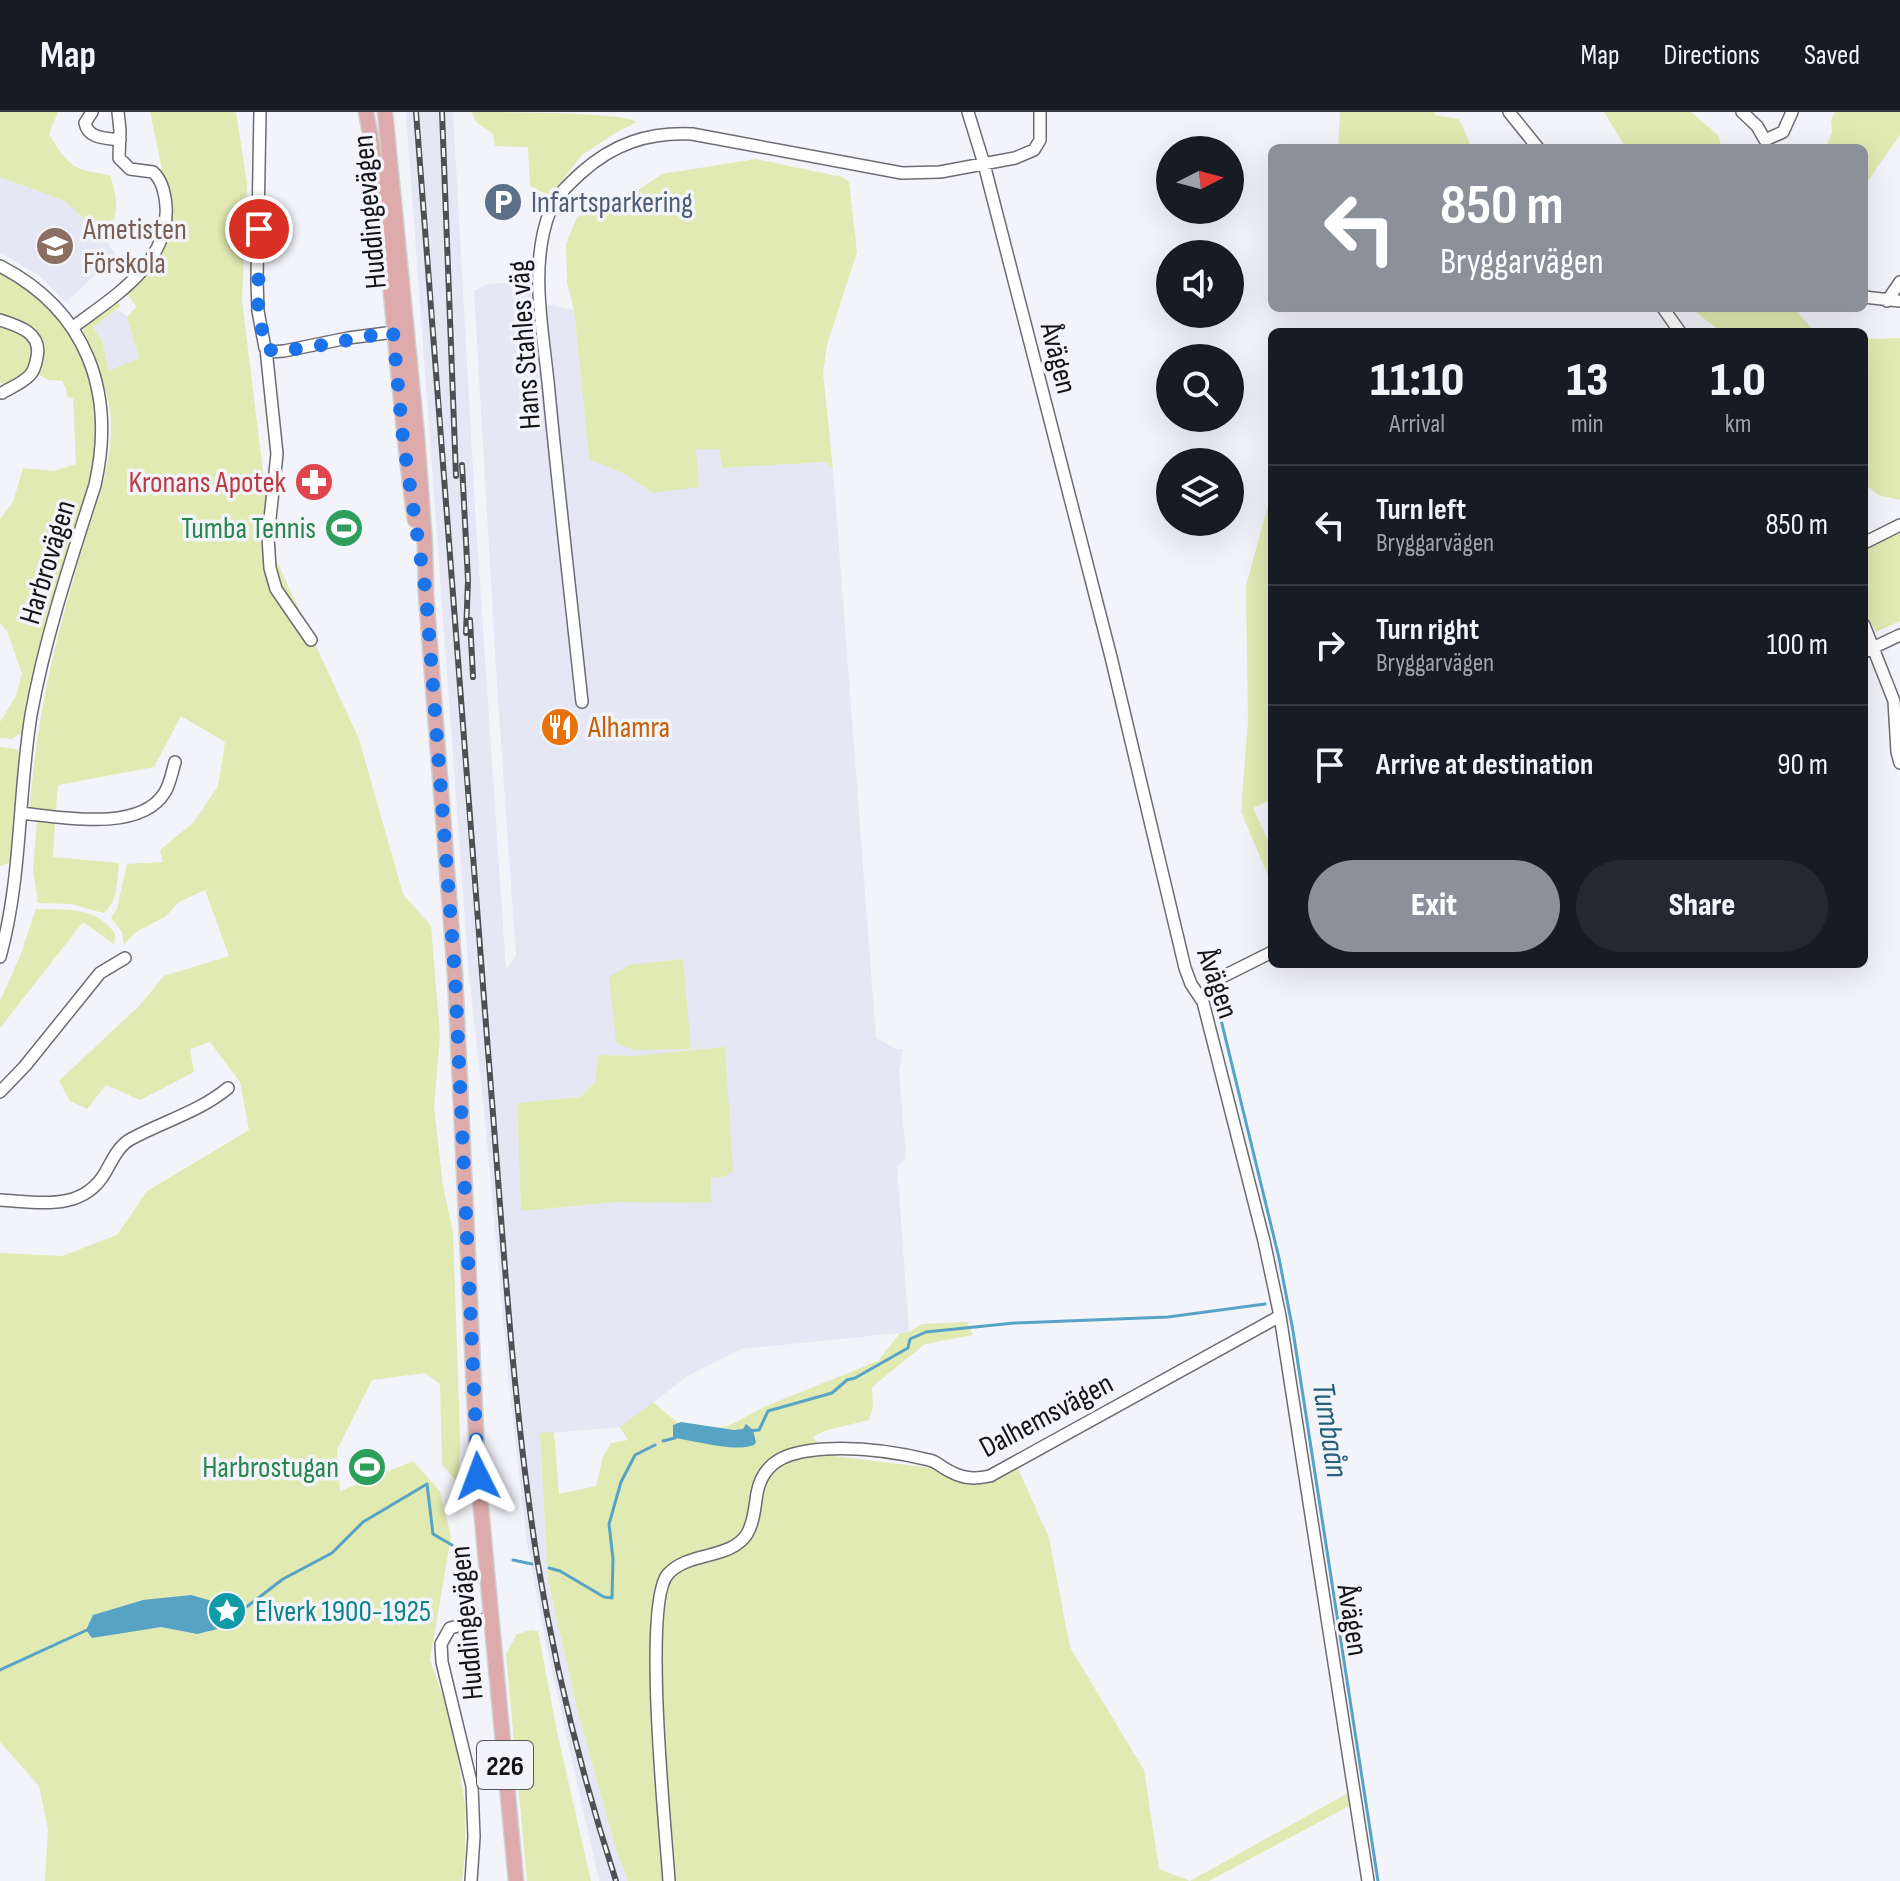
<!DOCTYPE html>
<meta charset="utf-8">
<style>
:root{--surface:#171b24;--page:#242831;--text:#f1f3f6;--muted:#9ea1a6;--line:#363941;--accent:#8c9099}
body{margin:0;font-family:"Sofia Sans Condensed",sans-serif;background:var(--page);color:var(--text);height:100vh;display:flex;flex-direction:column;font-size:30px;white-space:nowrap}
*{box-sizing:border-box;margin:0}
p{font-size:26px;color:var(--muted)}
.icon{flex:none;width:44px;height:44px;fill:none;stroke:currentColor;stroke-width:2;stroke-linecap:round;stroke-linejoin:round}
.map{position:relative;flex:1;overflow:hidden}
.details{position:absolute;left:1268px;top:216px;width:600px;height:640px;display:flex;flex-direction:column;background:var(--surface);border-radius:12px;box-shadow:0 8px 32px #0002}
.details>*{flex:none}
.hud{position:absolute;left:1268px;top:32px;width:600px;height:168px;border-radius:12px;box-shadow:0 8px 32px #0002;background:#8c9099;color:#fff;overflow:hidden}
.needle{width:52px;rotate:84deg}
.fabs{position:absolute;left:1156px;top:24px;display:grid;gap:16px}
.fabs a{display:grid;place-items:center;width:88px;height:88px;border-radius:50%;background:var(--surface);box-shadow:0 8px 32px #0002;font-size:40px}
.pin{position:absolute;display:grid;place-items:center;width:68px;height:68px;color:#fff;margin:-34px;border:4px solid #fff;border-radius:50%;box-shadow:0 2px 8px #0007}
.me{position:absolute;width:88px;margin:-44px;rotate:357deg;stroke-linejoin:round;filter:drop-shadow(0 0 6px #0008)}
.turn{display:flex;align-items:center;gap:28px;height:168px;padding:0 40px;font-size:36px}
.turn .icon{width:104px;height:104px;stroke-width:2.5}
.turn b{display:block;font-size:56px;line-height:68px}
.eta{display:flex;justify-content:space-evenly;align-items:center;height:136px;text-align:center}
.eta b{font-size:48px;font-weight:800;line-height:56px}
.primary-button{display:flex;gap:16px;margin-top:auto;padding:16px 40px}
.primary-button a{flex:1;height:92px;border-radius:48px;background:var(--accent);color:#fff;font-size:32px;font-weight:800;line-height:92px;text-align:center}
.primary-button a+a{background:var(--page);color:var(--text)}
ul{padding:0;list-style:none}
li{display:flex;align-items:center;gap:24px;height:120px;padding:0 40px;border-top:2px solid var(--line)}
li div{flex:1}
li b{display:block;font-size:30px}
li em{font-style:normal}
header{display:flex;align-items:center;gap:48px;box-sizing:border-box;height:112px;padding:0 40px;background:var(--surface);border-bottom:2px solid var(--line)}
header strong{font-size:38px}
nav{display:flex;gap:44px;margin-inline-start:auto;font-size:28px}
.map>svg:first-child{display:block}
.built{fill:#e5e7f4;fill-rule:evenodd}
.green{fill:#e1eab2;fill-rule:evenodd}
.water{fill:#57a3c5}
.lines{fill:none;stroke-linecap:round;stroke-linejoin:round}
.stream{stroke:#57a3c5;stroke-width:3}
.minor-casing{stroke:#6c6c72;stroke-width:14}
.major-casing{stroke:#d0d0d1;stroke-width:17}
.minor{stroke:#fff;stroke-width:11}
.major{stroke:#ddabac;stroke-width:14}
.rail-casing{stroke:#505054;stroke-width:6}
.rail{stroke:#f3f4fa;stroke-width:3;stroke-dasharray:9;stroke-linecap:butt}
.route{stroke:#1a73e8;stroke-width:14;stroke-dasharray:0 25.2}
.labels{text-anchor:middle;stroke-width:7;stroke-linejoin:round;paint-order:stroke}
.shield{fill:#f3f4fa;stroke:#57575b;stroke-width:2}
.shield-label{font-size:28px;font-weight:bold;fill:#141417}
.service-label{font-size:30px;fill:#4e5e75;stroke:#f3f4fa;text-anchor:start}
.street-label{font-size:30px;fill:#141417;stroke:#f3f4fa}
.education-label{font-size:30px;fill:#785e54;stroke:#f3f4fa;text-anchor:start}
.health-label{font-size:30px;fill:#be3a42;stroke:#f3f4fa;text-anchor:end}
.leisure-label{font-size:30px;fill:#27864d;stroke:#f3f4fa;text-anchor:end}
.food-label{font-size:30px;fill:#c56008;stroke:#f3f4fa;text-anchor:start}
.culture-label{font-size:30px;fill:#0d838f;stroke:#f3f4fa;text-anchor:start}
.water-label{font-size:32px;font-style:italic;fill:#255f78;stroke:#f3f4fa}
</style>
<header>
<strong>Map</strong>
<nav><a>Map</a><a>Directions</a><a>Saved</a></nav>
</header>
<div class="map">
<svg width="1900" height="1769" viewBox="0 0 1900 1769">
<rect width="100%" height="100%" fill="#f3f4fa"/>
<path class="built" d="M 406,0 L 453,0 L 476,412 L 506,858 L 516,844 L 497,573 L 474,179 L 488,172 L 530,169 L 532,195 L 550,193 L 574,198 L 589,346 L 625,362 L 651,381 L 695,338 L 719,337 L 722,356 L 826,350 L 833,357 L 876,926 L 896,937 L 903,937 L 899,960 L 906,1046 L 897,1054 L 909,1220 L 741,1237 L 688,1264 L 620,1315 L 540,1322 L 548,1468 L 577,1597 L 615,1734 L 628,1769 L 599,1769 L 545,1527 L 527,1431 L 510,1284 L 485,1006 L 469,863 ZM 599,943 L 633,944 L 723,1065 L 711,1066 L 712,1090 L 617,1090 L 521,1099 L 517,991 L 580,985 L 595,970 Z
M 0,65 L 65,89 L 105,126 L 116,144 L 66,190 L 37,162 L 0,141 Z
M 117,197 L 127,205 L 139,246 L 109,260 L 102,229 L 93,215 Z"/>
<path class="green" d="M 0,0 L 58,0 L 49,22 C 68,54 73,58 110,63 C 118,90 120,101 105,126 L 65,89 L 0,65 Z
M 150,0 L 236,0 L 247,72 L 242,188 L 273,441 L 359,627 L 403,782 L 431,814 L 440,923 L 434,996 L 443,1074 L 453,1120 L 460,1324 L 459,1372 L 442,1353 L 440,1272 L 425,1261 L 372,1268 L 337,1338 L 340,1379 L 413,1349 L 440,1379 L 451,1425 L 430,1548 L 447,1596 L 457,1640 L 465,1693 L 465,1743 L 462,1769 L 45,1769 L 48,1717 L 39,1674 L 0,1630 L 0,1141 L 62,1144 L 117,1123 L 147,1079 L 249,1018 L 240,970 L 210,930 L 190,937 L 194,960 L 140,988 L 106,973 L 87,997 L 70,989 L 59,969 L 139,894 L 164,864 L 229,844 L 205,778 L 179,790 L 165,805 L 136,820 L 124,833 L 122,820 L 111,806 L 117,796 L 127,752 L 163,750 L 160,738 L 194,710 L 218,674 L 225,630 L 181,604 L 154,655 L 58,673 L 56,698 L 30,696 C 36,610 52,541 76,458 C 89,409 112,362 111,311 C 110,276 93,249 83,218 L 85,211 L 115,189 L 119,191 L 120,195 L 93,215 L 102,229 L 109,259 L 139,246 L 127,205 L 136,195 L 127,181 C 142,168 155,156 162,137 C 175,104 157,35 150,0 ZM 143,1488 L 197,1522 L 161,1515 L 129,1519 L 86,1518 L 94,1503 Z
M 472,0 C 497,0 627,0 637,10 L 617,20 L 582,43 L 550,84 L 530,74 L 528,35 L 495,34 L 493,22 L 476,10 Z
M 1340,0 L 1435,0 L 1435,3 L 1459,7 L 1472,36 L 1338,36 Z
M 1604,0 L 1691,0 L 1718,23 L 1722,36 L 1626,36 Z
M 1835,0 L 1900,0 L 1900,23 L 1864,74 L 1864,36 L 1826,36 L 1832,20 L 1831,8 Z
M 756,47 L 842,65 L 849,70 L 857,140 L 827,233 L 823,261 L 833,357 L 826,350 L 722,356 L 719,337 L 696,338 L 699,375 L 652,381 L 625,362 L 589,347 L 574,198 L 567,171 L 566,132 L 577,105 L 625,87 L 662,62 Z
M 0,162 C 82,201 113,286 91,373 C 83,406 69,439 59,472 C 44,521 32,569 23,620 L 12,627 L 0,626 L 0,610 L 16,584 L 22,562 L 7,519 L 0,511 L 0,407 L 13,390 L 23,356 L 54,359 L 76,352 L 73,286 L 67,285 L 66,276 L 62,269 L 48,268 L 38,262 C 39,253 43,245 43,236 C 42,214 17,209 0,203 Z
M 1695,196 L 1794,196 L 1812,217 L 1821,220 L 1721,220 L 1697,201 Z
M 0,213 C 8,215 18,217 24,223 C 45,240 26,265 6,273 L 0,271 Z
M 1900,226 L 1900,387 L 1899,388 L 1878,383 L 1864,371 L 1864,227 Z
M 1272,378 L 1272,687 L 1253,696 L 1272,737 L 1272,773 L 1241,700 L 1248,609 L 1246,474 Z
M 1900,417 L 1900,509 L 1876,520 L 1864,499 L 1864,438 Z
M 0,635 L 16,637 L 21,643 L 10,750 L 2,754 L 0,753 Z
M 37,708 L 55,709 L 53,745 L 119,751 C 117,767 118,792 103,801 L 71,792 L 38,791 L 33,759 Z
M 36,797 C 66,798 97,794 115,822 L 114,832 L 83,810 L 0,916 L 0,889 L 20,844 Z
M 683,847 L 691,937 L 633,938 L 616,931 L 609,865 L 629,853 Z
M 725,935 L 733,1059 L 723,1065 L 711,1066 L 712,1091 L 617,1090 L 521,1099 L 517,991 L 580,985 L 595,970 L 598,943 L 633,944 Z
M 967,1210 L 973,1223 L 925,1232 L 872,1275 L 873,1295 L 869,1308 L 827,1318 L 813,1325 L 818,1331 L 789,1338 L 766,1350 L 757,1363 L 745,1414 L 735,1428 L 674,1448 L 662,1460 L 653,1485 L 652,1532 L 663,1769 L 628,1769 L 615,1734 L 577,1597 L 548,1468 L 540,1321 L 554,1320 L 559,1382 L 596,1374 L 603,1345 L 611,1331 L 628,1328 L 620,1315 L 653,1290 L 683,1315 L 710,1317 L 728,1314 L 766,1294 L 878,1249 L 900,1221 L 909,1220 L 922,1212 Z
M 825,1343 L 932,1356 L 966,1373 L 978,1373 L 1017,1354 L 1049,1426 L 1070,1535 L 1144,1658 L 1159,1757 L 1190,1769 L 673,1769 L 659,1533 L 667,1473 L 681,1456 L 736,1439 L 750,1427 L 762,1374 L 770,1362 L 781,1352 L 796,1347 Z
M 531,1518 L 538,1519 L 557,1620 L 591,1769 L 527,1769 L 506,1542 L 517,1522 Z
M 1348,1681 L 1351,1693 L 1209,1769 L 1190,1769 Z"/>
<path class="water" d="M 681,1310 L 734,1318 L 743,1317 L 746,1312 L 753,1318 L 756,1330 L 754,1333 C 733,1341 695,1328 673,1326 L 673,1313 Z
M 191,1483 L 219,1491 L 226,1515 L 197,1522 L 161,1515 L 92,1526 L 86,1518 L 93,1503 L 143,1488 Z"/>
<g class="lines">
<path class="stream" d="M 1214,879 L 1279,1146 L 1293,1219 L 1378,1769
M 749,1319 L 759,1318 L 768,1299 L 832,1281 L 847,1268 L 855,1266 L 908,1236 L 910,1227 L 926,1220 L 1014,1211 L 1168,1205 L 1265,1192
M 663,1329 L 675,1326
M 513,1448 L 532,1452
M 549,1456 L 560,1459 L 604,1485 L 612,1486 L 613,1447 L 609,1412 L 621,1370 L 635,1343 L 655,1333
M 222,1503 L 240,1500 L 283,1467 L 332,1441 L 363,1410 L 427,1372 L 433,1422 L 452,1433
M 0,1558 L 87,1518"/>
<defs>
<path id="minor" d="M 92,0 L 85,11 C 88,27 106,26 120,28
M 260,0 L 257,168 L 258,199 L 265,236 L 270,240 L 284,239 L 348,226 L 402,219
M 968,0 L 984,52 L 1111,545 L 1185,856 L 1191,872 L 1203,890 L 1264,1129 L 1280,1204 L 1368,1769
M 1509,0 L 1538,36
M 1742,0 L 1757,14 L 1765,28 L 1783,20 L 1792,0
M 0,154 C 87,199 116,280 95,373 C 71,448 45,525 31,603 C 18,683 22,766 0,845
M 1864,185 L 1900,189
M 1887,189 L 1900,170
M 1663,196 L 1680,220
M 0,208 C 19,214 42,221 37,245 C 36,251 34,259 30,263 C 23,271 10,276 2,281
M 72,216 C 113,185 170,152 166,94 C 165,81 162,68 153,60 L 130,57 L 119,46 L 120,18 L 118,0
M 266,237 L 277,342 L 268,425 L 270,456 L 276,477 L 311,528
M 1864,431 L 1900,413
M 1864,513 L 1894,589 L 1897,640 L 1900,651
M 1864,540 L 1900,523
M 582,590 C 571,487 559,384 549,280 C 544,223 528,155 550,99 C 556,84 569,72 581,61 C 613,32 648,20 692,22 L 902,61 L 940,60 L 1015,46 L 1034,38 L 1040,28 L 1040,0
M 21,701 C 60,705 141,721 165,680 C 170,672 172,660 175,650
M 1220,866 L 1272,840
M 0,980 L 25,954 L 100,861 L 125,846
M 0,1088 C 39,1090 82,1100 105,1061 C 112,1049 118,1034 131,1027 C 164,1009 199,1000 228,976
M 471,1769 L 474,1725 L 472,1674 L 442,1550 L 441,1532 L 450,1516 L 491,1506
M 669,1769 C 666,1720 642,1491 668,1462 C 689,1439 730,1448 747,1422 C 754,1410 755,1394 757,1381 C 764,1345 794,1339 826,1337 C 860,1335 896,1340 929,1348 C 935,1349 939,1353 944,1356 C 960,1366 972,1368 990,1364 L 1280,1204"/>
<path id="major" d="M 366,0 C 393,134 395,273 415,408
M 385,0 L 417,324 L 425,433 L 426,482 L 455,863 L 478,1364 L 516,1769"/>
</defs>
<use href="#minor" class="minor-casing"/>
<use href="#major" class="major-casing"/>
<use href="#minor" class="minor"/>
<use href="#major" class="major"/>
<defs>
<path id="rail" d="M 416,0 C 441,313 463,626 488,939 C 502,1108 511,1279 537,1447 C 555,1556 582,1664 616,1769
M 442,0 L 456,364
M 462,353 L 468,468 L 466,521
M 470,508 L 473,565"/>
</defs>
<use href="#rail" class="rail-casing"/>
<use href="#rail" class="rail"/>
</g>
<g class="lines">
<path class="route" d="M 259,117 L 258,199 L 266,237 C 282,244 368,223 393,220 L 403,327 L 426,482 L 455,863 L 478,1364"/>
</g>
<defs>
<symbol id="parking-disc" viewBox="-11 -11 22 22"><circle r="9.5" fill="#5c6f8a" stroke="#f3f4fa"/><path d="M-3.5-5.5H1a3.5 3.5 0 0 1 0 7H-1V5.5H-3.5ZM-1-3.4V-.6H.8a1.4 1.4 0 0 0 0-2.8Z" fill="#fff"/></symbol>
<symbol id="school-disc" viewBox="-11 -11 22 22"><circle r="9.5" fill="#8d6e63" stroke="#f3f4fa"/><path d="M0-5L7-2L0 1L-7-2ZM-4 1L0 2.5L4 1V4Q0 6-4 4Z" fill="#fff"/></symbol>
<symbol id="pharmacy-disc" viewBox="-11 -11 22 22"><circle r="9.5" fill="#e0444e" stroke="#f3f4fa"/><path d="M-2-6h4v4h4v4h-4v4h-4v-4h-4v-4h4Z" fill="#fff"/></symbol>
<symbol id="stadium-disc" viewBox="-11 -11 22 22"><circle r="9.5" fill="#2e9e5b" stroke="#f3f4fa"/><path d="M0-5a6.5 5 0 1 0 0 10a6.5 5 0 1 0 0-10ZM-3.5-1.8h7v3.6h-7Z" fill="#fff"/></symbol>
<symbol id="restaurant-disc" viewBox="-11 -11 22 22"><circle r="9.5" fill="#e8710a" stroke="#f3f4fa"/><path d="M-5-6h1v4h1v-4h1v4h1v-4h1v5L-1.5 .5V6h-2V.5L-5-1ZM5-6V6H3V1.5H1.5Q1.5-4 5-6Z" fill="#fff"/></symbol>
<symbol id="sight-disc" viewBox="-11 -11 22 22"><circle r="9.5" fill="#0f9aa8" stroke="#f3f4fa"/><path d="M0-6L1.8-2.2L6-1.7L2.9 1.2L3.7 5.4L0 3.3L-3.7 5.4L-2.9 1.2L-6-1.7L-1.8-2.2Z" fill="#fff"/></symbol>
</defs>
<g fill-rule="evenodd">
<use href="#parking-disc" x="481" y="68" width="44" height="44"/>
<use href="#school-disc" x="33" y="112" width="44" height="44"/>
<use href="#pharmacy-disc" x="292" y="348" width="44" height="44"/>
<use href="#stadium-disc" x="322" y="394" width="44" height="44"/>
<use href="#restaurant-disc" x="538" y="593" width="44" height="44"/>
<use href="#stadium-disc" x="345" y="1333" width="44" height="44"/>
<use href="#sight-disc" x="205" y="1477" width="44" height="44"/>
</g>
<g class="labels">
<rect class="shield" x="477" y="1629" width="56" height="48" rx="6"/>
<g class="shield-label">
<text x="505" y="1663">226</text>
</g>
<g class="service-label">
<text x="531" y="100">Infartsparkering</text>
</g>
<g class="street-label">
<text transform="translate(369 100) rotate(-95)" y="10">Huddingevägen</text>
<text transform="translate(524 233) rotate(-94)" y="10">Hans Stahles väg</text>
<text transform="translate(1059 246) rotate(76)" y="10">Åvägen</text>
<text transform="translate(47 450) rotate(-73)" y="10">Harbrovägen</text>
<text transform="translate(1218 871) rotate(71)" y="10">Åvägen</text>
<text transform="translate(1046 1303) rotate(-28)" y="10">Dalhemsvägen</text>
<text transform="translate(1353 1508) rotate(81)" y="10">Åvägen</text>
<text transform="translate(466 1511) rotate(-95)" y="10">Huddingevägen</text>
</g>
<g class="education-label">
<text x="83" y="127">Ametisten<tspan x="83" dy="34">Förskola</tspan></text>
</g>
<g class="health-label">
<text x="286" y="380">Kronans Apotek</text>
</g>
<g class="leisure-label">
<text x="316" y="426">Tumba Tennis</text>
<text x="339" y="1365">Harbrostugan</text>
</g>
<g class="food-label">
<text x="588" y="625">Alhamra</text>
</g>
<g class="culture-label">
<text x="255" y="1509">Elverk 1900-1925</text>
</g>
<g class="water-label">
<text transform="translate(1331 1318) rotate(81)" y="11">Tumbaån</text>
</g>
</g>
</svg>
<div class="fabs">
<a><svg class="needle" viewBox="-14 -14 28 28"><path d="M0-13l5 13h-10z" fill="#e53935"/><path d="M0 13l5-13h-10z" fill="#9ea1a6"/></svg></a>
<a><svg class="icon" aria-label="sound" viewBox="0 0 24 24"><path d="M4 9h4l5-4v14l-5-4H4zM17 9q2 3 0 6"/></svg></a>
<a><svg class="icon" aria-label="search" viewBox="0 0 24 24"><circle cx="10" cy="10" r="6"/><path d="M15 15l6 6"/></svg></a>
<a><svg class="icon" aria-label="layers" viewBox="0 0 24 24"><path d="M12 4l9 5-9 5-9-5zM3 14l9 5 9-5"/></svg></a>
</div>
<div class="pin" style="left:259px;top:117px;background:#d93025"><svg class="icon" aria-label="arrive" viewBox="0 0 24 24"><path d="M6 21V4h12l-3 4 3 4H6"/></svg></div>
<svg class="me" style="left:478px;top:1364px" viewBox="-20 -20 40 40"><path d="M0-17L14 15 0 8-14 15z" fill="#1a73e8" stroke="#fff" stroke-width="4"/></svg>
<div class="hud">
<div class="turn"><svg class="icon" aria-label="left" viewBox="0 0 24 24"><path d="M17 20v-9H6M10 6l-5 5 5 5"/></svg><div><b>850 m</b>Bryggarvägen</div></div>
</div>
<section class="details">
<div class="eta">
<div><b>11:10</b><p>Arrival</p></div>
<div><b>13</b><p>min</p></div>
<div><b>1.0</b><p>km</p></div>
</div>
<ul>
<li><svg class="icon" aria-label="left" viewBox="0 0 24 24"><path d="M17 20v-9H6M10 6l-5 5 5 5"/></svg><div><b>Turn left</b><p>Bryggarvägen</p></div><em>850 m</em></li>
<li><svg class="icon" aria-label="right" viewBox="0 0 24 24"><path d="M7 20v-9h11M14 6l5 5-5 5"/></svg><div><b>Turn right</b><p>Bryggarvägen</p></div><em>100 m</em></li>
<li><svg class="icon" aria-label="arrive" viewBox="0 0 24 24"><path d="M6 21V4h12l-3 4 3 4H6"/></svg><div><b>Arrive at destination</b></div><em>90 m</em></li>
</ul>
<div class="primary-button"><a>Exit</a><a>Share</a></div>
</section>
</div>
